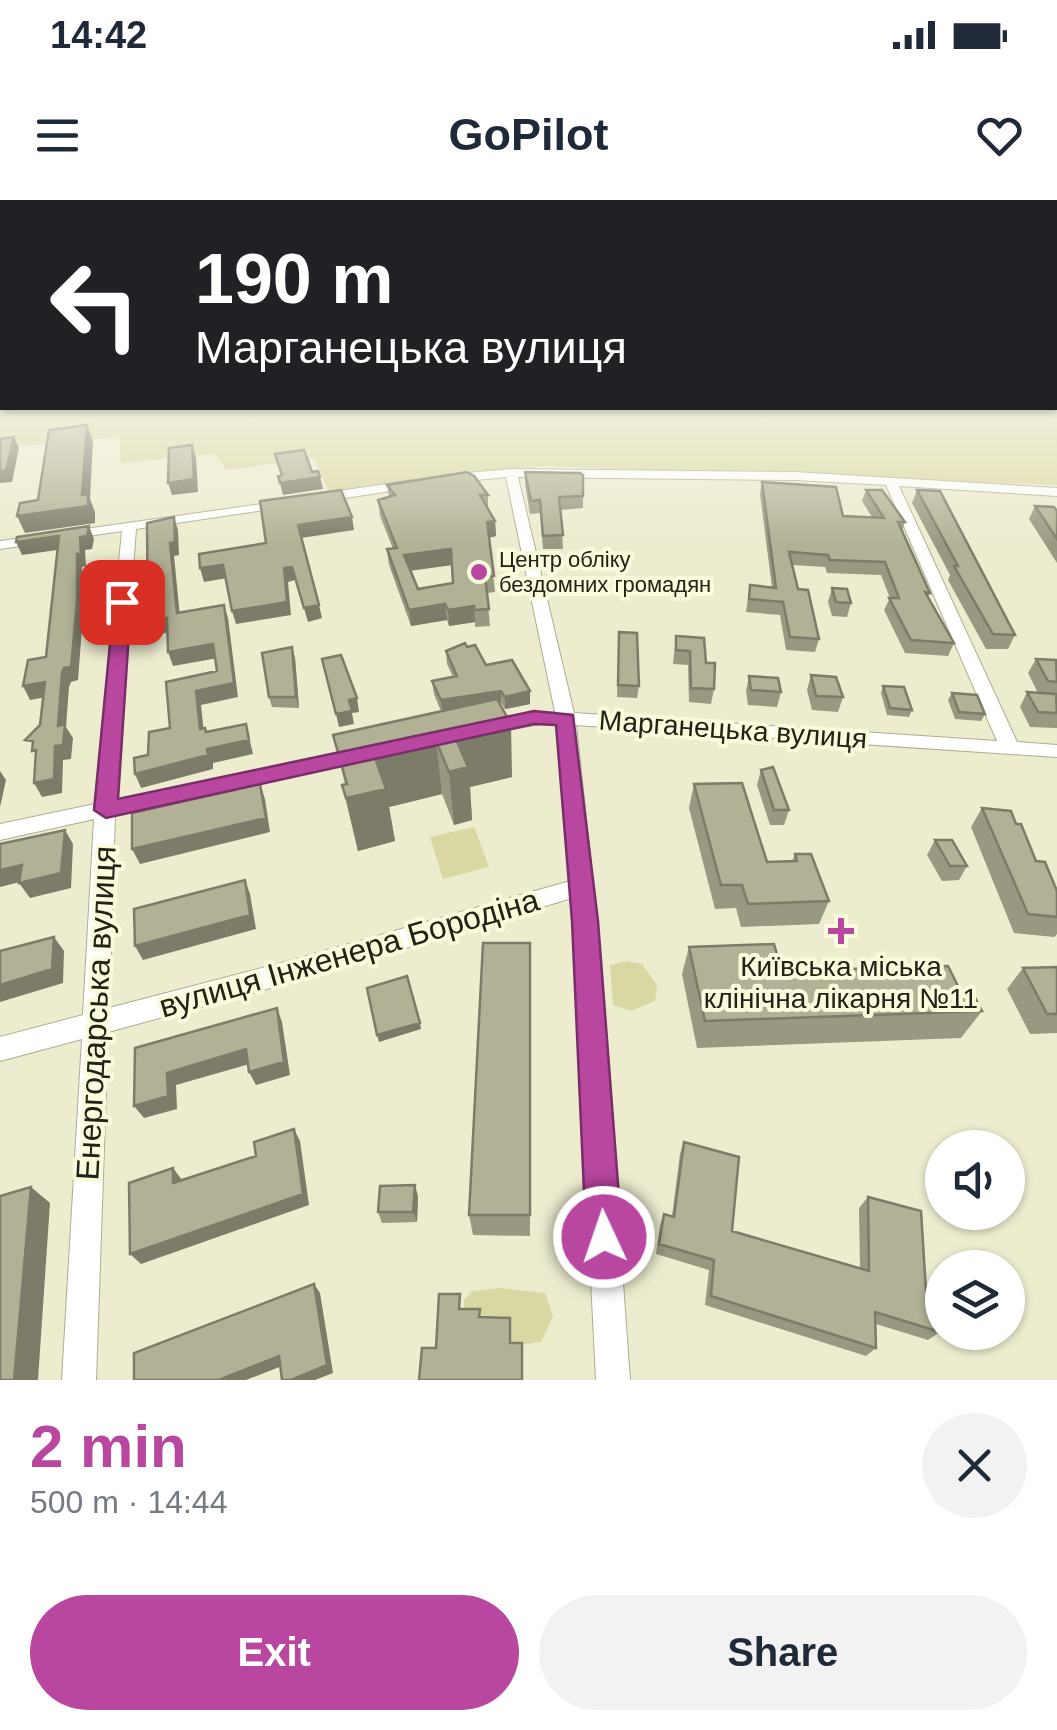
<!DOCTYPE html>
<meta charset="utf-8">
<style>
:root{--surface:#fff;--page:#f2f2f3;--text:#1f2937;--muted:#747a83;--accent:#b9469f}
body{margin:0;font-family:Arial,sans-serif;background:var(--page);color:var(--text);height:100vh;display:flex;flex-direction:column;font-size:38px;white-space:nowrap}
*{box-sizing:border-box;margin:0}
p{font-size:32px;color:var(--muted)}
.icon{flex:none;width:55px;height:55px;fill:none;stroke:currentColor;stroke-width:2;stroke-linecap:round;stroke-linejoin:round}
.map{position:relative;height:1180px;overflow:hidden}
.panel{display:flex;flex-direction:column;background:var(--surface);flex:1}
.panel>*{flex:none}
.hud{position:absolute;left:0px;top:0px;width:1058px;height:210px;box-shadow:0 2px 8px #0004;background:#202124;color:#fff;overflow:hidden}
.fabs{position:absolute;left:925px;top:930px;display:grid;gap:20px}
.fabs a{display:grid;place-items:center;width:100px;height:100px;border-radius:50%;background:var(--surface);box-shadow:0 2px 8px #0004;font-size:50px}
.pin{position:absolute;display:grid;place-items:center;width:85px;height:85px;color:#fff;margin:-42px;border-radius:20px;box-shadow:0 5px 15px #0006}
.me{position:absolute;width:110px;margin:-55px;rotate:357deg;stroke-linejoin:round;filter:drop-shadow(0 0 8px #0008)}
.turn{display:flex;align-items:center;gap:35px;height:210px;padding:0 30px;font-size:45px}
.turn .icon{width:130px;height:130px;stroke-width:2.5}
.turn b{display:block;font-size:70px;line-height:85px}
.round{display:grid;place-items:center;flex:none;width:105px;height:105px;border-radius:52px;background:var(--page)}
.summary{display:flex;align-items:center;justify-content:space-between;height:170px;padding:0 30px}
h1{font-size:60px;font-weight:600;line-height:75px;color:var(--accent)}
.button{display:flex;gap:20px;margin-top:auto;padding:20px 30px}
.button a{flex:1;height:115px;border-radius:60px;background:var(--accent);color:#fff;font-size:40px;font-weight:600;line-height:115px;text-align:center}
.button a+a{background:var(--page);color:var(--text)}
.status{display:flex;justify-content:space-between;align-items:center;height:70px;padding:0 50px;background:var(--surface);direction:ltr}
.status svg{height:28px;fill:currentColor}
header{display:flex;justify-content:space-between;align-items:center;height:130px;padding:0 30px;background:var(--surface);font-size:45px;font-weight:600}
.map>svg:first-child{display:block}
.green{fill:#dad8a2}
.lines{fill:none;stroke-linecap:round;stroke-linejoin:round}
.minor-casing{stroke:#aead92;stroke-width:2}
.minor{fill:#fff;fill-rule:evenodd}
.wall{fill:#999880;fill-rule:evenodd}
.shaded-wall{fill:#7d7c68}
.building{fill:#b2b195;stroke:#7d7c68;stroke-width:2.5;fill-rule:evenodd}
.route{fill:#b9469f;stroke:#782e67;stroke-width:2.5}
.poi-dot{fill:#b9469f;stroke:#fafadc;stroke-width:4}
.labels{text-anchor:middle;stroke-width:8;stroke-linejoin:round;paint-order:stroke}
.far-poi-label{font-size:22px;fill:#222217;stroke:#fafadc;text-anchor:start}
.street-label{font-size:28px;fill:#222217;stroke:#fafadc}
.poi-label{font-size:28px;fill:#222217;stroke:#fafadc}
.near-street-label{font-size:32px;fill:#222217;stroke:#fafadc}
</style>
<div class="status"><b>14:42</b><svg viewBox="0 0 49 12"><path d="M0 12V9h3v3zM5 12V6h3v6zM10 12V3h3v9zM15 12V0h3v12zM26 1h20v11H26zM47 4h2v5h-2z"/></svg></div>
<header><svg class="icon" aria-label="menu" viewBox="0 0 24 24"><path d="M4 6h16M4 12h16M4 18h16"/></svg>GoPilot<svg class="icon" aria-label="heart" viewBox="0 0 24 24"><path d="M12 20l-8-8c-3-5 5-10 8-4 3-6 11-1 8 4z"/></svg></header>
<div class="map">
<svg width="1057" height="1180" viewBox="0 0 1057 1180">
<rect width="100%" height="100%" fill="#edeccf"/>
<path class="green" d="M 0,182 L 2,208 L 1055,208 L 1057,196 L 1057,285 L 544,266 L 330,294 L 314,258 L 226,270 L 215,254 L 121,263 L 119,237 L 0,248 Z
M 474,627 L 489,667 L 443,679 L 430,637 Z
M 626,761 L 642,764 L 657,785 L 655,801 L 631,811 L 613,805 L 610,765 Z
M 498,1088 L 545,1093 L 553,1116 L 541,1142 L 513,1146 L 464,1117 L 464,1100 L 472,1091 Z"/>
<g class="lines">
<defs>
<path id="minor" d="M 511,269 L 795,272 L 1057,288 L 1057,296 L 899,286 L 1017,542 L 1057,545 L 1057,557 L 576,525 L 597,721 L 630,1180 L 596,1180 L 572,698 L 296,781 L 108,832 L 96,1180 L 62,1180 L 82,839 L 0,861 L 0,837 L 83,815 L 94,619 L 0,640 L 0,624 L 95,604 L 122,331 L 0,349 L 0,341 L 290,300 L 290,306 L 285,307 L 136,329 L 116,600 L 365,548 L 375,554 L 365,560 L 115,615 L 109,808 L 296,759 L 570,681 L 557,524 L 545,523 L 486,534 L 477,528 L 486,522 L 555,512 L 506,277 L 447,283 L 441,279 L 447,275 ZM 518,277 L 795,280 L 886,285 L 997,541 L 574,513 Z
M 413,280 L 417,281 L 417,287 L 319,302 L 313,298 L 319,294 Z"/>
</defs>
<use href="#minor" class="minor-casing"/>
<use href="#minor" class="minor"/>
</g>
<path class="wall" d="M 525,272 L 583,275 L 583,308 L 561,310 L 563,349 L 543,349 L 540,313 L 530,314 L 525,284 Z
M 762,282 L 843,316 L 872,317 L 862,301 L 866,290 L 905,322 L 902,331 L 930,393 L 928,397 L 954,443 L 948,456 L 905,453 L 884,410 L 890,398 L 881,375 L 827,373 L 825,367 L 793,365 L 798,389 L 819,439 L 815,452 L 786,450 L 780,415 L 746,412 L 750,385 L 772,387 L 760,294 Z
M 387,285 L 488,295 L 488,309 L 495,321 L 496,336 L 489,338 L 495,392 L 487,393 L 490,426 L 475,427 L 475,422 L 449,426 L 447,420 L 411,426 L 389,365 L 387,349 L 393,349 L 380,316 L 378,300 L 389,297 ZM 452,365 L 453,383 L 418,389 L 410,371 Z
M 917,290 L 1015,435 L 1008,449 L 986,449 L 948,380 L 950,375 L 912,303 Z
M 1035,306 L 1057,311 L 1057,363 L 1029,319 Z
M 832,388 L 851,403 L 847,417 L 832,416 L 828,402 Z
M 619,432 L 639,486 L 637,498 L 617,497 Z
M 676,436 L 706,463 L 714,489 L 711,504 L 689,502 L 688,465 L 673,464 Z
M 292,447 L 295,458 L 299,508 L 272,507 L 269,497 Z
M 467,447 L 486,465 L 530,491 L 530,504 L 505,509 L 501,503 L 500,503 L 512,577 L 470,587 L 472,620 L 454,625 L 442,594 L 389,607 L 395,641 L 358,651 L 342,585 L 345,584 L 333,535 L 441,511 L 434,494 L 432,481 L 453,477 L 447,464 L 446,451 Z
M 1036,459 L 1057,462 L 1057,528 L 1030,527 L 1020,507 L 1027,492 L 1038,493 L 1028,473 Z
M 811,475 L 843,497 L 838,512 L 812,510 L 807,490 Z
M 749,476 L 781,492 L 777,507 L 748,505 L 746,491 Z
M 883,486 L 912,510 L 909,517 L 887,515 L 881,493 Z
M 952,493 L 985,514 L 981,521 L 955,519 L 948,500 Z
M 761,570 L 789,610 L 784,625 L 770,625 L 757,585 Z
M 694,584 L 767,662 L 792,661 L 795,654 L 829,701 L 819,724 L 741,727 L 736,708 L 715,709 L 689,608 Z
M 982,608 L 1016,624 L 1036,661 L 1057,691 L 1057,734 L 1054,737 L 1014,733 L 971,627 Z
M 935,640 L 967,666 L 959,680 L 942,681 L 927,655 Z
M 530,743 L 530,1036 L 473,1035 L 469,1015 Z
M 689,747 L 782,771 L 960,790 L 982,811 L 961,838 L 697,848 L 682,774 Z
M 1057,767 L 1057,833 L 1030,834 L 1007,789 L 1023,768 Z
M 684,942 L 732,1031 L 860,1069 L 859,1008 L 868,997 L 926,1091 L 940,1132 L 928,1140 L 876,1124 L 876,1148 L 866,1156 L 705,1105 L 709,1070 L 656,1054 L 660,1025 L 664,1014 L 672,1016 L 680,954 Z
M 418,996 L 417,1022 L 382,1023 L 378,1012 Z"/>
<path class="shaded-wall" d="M 87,225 L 93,241 L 90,299 L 95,312 L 95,323 L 25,333 L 17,316 L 82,295 Z
M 14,237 L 19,248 L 12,282 L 0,283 L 0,271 Z
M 192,245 L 196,257 L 198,292 L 172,295 L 168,283 Z
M 320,277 L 323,289 L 283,295 L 280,283 Z
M 174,317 L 178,330 L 179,355 L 174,356 L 181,427 L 177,413 L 170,343 Z
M 352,317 L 354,330 L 301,338 L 298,325 Z
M 495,321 L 496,336 L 487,338 L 487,322 Z
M 89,326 L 94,339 L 92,349 L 85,350 L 86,366 L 82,367 L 83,415 L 78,480 L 71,482 L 69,487 L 66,527 L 73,538 L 71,559 L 63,560 L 62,593 L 42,597 L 34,583 L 55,546 L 62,473 L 77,354 L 80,337 Z
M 59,336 L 64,349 L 22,355 L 16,342 Z
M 451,349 L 452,365 L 406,371 L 404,355 Z
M 223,365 L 227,378 L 204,382 L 200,368 Z
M 292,367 L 295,380 L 288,382 L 291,415 L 236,424 L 232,411 L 284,368 Z
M 445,404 L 447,420 L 411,426 L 409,410 Z
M 224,405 L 228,418 L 238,497 L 201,505 L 205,543 L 200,529 L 196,491 L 234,483 Z
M 319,405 L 322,418 L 308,422 L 304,408 Z
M 474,406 L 475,422 L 449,426 L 448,410 Z
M 167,418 L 172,432 L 153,435 L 148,421 Z
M 213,444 L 218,458 L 173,466 L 168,452 Z
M 292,447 L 295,458 L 299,508 L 296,497 Z
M 45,482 L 52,496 L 30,500 L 23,486 Z
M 501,491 L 501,503 L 442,513 L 441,500 Z
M 530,491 L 530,504 L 505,509 L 505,497 Z
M 357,498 L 359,512 L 352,513 L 354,524 L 339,527 L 336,514 L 349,500 Z
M 246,524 L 253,554 L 213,563 L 213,569 L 141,588 L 135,574 Z
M 511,524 L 512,577 L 470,587 L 472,620 L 454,625 L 449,572 L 455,537 Z
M 436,541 L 442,594 L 389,607 L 395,641 L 358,651 L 346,598 L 374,555 Z
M 0,571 L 6,580 L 0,607 Z
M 260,584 L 265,599 L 270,632 L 140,664 L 132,649 Z
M 65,630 L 73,644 L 71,688 L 30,698 L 19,683 Z
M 22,665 L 32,679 L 0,687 L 0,670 Z
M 245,680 L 250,694 L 256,729 L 143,760 L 135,746 Z
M 54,737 L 64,751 L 63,783 L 0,802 L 0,785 Z
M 277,808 L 282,822 L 290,875 L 256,885 L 249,872 Z
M 420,823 L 421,829 L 379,842 L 377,835 Z
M 246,849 L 253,863 L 176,885 L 177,909 L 144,918 L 134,906 L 167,873 Z
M 294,929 L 300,941 L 309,1005 L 141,1064 L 130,1054 Z
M 173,968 L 182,980 L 173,983 Z
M 415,985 L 418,996 L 417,1022 L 413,1012 Z
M 31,987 L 50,1003 L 38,1180 L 14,1180 Z
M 314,1084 L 320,1093 L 333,1173 L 315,1180 L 291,1180 Z
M 279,1156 L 287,1164 L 246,1180 L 219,1180 Z"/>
<path class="building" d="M 87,225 L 82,295 L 88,294 L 88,306 L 17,316 L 20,303 L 38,300 L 49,230 Z
M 14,237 L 6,270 L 0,271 L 0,239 Z
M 192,245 L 194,279 L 168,283 L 169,248 Z
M 304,250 L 312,272 L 318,271 L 320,277 L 280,283 L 278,276 L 282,275 L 275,254 Z
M 467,272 L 474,276 L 488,295 L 480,295 L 495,321 L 487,322 L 494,376 L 485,377 L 489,409 L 474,410 L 474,406 L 448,410 L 445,404 L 409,410 L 387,349 L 397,348 L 378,300 L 395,295 L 387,285 ZM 451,349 L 453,383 L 418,389 L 404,355 Z
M 525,272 L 580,273 L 583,275 L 583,296 L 559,297 L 563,335 L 543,336 L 540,300 L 531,301 Z
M 762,282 L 836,287 L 843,316 L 884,318 L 866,290 L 882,290 L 905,322 L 898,322 L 930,393 L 925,392 L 954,443 L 911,440 L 889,398 L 899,398 L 885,362 L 830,360 L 828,355 L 789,352 L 798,389 L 808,390 L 819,439 L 790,437 L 783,402 L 749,399 L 750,385 L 776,388 Z
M 341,290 L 352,317 L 298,325 L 319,405 L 304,408 L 292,367 L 284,368 L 287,402 L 232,411 L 223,365 L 200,368 L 199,354 L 266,343 L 260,301 Z
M 917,290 L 940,291 L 1015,435 L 993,434 L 954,366 L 958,366 Z
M 1035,306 L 1054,307 L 1057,311 L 1057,339 Z
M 174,317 L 175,342 L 170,343 L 177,413 L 224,405 L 234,483 L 196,491 L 200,529 L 205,528 L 206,532 L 246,524 L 249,540 L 207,549 L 208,555 L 135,574 L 134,558 L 148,555 L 149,532 L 170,528 L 166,482 L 217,471 L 213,444 L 168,452 L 167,418 L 148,421 L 147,323 Z
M 89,326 L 87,336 L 80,337 L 81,354 L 77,354 L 77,402 L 71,467 L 64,468 L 62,473 L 58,526 L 65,524 L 63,545 L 55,546 L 54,579 L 34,583 L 36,550 L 32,551 L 33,541 L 25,540 L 40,525 L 45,482 L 23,486 L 28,460 L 46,457 L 59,336 L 16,342 L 17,337 Z
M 832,388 L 847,389 L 851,403 L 836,402 Z
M 619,432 L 637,433 L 639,486 L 618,485 Z
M 676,436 L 704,438 L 706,463 L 715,463 L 714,489 L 691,488 L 690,451 L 676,450 Z
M 465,443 L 467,447 L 475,445 L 486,465 L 512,460 L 530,491 L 505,497 L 501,491 L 441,500 L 432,481 L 457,476 L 446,451 Z
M 292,447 L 296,497 L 269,497 L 262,453 Z
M 341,455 L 357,498 L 349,500 L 352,511 L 336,514 L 322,459 Z
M 1036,459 L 1056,460 L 1057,482 L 1048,481 Z
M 811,475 L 836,477 L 843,497 L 816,496 Z
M 749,476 L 778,478 L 781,492 L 751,490 Z
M 883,486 L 904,487 L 912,510 L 890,508 Z
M 1027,492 L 1056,494 L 1057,513 L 1038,512 Z
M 952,493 L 977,495 L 985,514 L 959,512 Z
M 497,499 L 511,524 L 455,537 L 468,567 L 449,572 L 436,541 L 374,555 L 386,589 L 346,598 L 342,585 L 347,584 L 333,535 Z
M 773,567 L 789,610 L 774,610 L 761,570 Z
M 742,583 L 767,662 L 797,661 L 795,654 L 811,654 L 829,701 L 748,704 L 742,685 L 721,685 L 694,584 Z
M 260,584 L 266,618 L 132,649 L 132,613 Z
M 982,608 L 1011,611 L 1016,624 L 1021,624 L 1036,661 L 1045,662 L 1057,691 L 1057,717 L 1028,714 Z
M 65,630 L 61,673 L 19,683 L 22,665 L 0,670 L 0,644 Z
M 935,640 L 952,640 L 967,666 L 950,666 Z
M 245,680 L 250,715 L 135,746 L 134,709 Z
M 54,737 L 52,769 L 0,785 L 0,751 Z
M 483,743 L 530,743 L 530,1015 L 469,1015 Z
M 774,744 L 782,771 L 948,766 L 960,790 L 971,790 L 982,811 L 705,821 L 689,747 Z
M 1057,767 L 1057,814 L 1047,814 L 1023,768 Z
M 407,776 L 420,823 L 377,835 L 367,788 Z
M 277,808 L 284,862 L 249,872 L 246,849 L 167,873 L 168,896 L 134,906 L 135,848 Z
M 294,929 L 303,994 L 130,1054 L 129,983 L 173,968 L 173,983 L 256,956 L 254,942 Z
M 684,942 L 739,957 L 732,1031 L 869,1071 L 868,997 L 921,1011 L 926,1091 L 938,1094 L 940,1132 L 875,1112 L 876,1148 L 711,1096 L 714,1060 L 659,1044 L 664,1014 L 674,1017 Z
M 415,985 L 413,1012 L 378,1012 L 380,986 Z
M 31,987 L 14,1180 L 0,1180 L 0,996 Z
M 314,1084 L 327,1165 L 291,1180 L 282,1180 L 279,1156 L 219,1180 L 134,1180 L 134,1153 Z
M 439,1094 L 460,1094 L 459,1109 L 480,1109 L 479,1117 L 510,1118 L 510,1143 L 522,1143 L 522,1180 L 419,1180 L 422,1148 L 436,1148 Z"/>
<linearGradient id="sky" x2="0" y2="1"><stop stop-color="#93b2af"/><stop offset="0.52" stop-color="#f7f6e9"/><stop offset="1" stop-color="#f7f6e9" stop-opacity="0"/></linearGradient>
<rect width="1057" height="347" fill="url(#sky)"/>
<path class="route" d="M 122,397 L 131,402 L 118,599 L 534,511 L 573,515 L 598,721 L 622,1037 L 616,1049 L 604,1054 L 592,1049 L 586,1037 L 572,721 L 556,525 L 534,524 L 106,618 L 94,610 L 114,402 Z"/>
<g class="poi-dot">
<circle cx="479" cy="372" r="10"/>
<path d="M836 716h10v10h10v10h-10v10h-10v-10h-10v-10h10z"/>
</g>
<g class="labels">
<g class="far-poi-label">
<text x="499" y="367">Центр обліку<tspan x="499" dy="25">бездомних громадян</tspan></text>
</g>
<g class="street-label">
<text transform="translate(733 529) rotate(4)" y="10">Марганецька вулиця</text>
</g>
<g class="poi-label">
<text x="841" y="776">Київська міська<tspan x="841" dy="32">клінічна лікарня №11</tspan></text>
</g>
<g class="near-street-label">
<text transform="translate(349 753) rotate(-16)" y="11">вулиця Інженера Бородіна</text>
<text transform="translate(96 813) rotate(-87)" y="11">Енергодарська вулиця</text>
</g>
</g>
</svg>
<div class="fabs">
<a><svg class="icon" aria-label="sound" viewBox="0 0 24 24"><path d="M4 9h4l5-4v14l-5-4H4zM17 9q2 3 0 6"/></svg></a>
<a><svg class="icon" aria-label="layers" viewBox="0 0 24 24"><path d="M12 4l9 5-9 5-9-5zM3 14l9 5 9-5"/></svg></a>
</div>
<div class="pin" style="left:122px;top:402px;background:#d93025"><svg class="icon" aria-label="arrive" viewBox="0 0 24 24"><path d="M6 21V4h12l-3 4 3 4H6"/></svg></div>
<svg class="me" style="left:604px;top:1037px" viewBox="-20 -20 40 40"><circle r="17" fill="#b9469f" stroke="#fff" stroke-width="3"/><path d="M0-11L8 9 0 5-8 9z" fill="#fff"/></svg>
<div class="hud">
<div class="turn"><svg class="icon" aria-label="left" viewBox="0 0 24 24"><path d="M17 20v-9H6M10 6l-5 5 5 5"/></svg><div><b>190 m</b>Марганецька вулиця</div></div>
</div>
</div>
<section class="panel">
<div class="summary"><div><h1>2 min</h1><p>500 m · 14:44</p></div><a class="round"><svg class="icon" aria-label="close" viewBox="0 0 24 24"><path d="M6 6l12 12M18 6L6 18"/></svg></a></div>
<div class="button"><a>Exit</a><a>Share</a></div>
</section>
